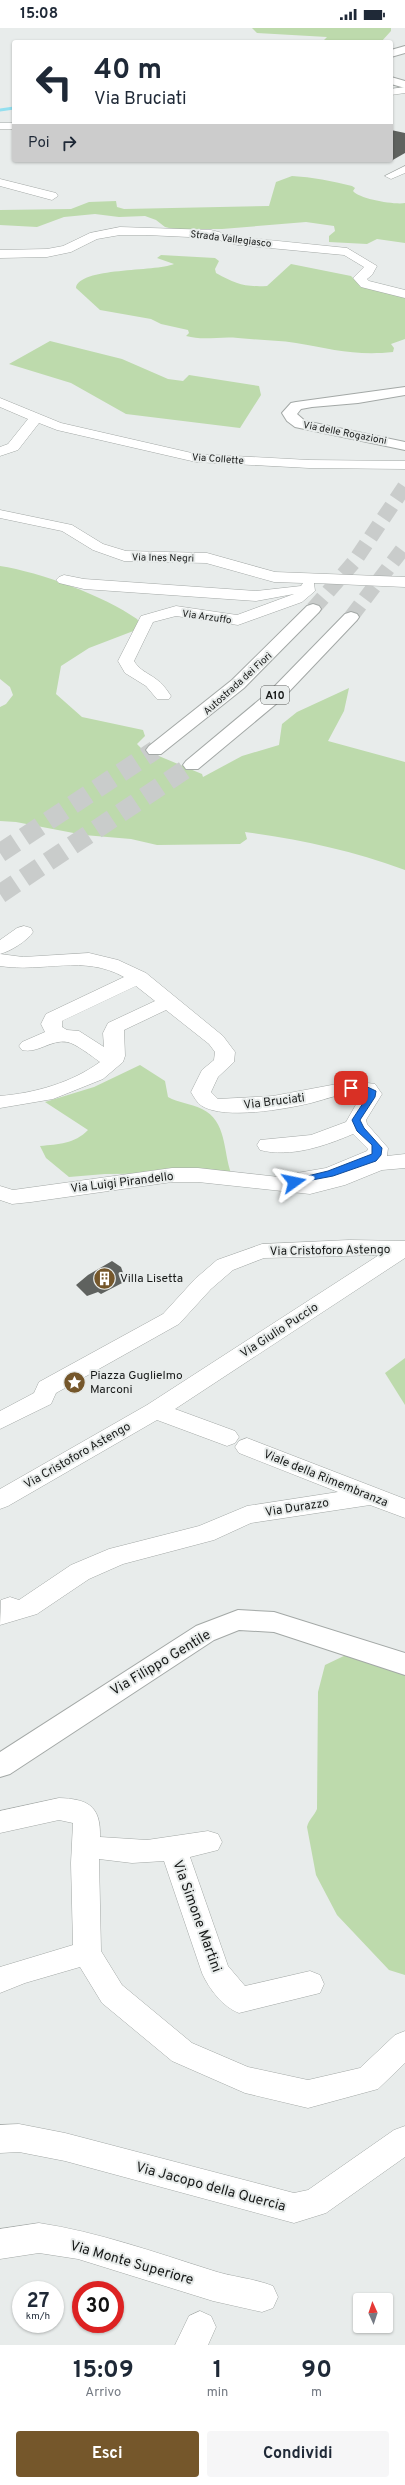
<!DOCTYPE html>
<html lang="it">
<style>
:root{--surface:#fff;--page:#f6f6f7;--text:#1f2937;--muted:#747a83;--accent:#75572b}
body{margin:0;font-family:Overpass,sans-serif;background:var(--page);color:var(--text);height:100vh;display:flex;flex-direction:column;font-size:15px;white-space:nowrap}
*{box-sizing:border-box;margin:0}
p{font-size:13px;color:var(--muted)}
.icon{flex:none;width:22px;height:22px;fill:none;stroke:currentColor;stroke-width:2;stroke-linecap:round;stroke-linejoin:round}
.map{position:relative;height:2317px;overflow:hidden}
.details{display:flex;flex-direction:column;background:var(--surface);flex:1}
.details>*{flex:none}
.hud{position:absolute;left:12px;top:12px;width:381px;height:122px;border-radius:4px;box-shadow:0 1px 3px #0004;background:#fff;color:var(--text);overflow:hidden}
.needle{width:26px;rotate:357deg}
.controls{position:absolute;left:353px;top:2265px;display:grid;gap:8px}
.controls a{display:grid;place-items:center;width:40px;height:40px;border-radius:4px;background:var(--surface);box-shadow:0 1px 3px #0004;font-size:20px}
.speed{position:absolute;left:12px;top:2253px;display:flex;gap:8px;font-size:20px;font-weight:700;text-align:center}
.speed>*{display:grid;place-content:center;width:52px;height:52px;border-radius:50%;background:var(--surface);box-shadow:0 1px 3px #0004;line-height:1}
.speed small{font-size:10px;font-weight:400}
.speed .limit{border:6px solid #d22;background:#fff;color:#111}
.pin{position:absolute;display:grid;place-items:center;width:34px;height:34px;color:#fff;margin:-17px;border-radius:8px;box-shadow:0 2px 6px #0006}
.me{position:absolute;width:44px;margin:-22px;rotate:78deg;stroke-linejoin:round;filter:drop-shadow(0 0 3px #0008)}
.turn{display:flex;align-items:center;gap:14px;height:84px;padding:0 16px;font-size:18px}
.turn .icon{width:52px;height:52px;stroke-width:2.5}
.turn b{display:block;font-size:28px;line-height:34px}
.then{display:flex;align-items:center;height:38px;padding:0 16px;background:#0003;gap:8px;font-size:15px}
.eta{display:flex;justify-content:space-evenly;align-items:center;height:68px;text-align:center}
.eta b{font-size:24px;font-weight:700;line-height:28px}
.primary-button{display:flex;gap:8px;margin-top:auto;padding:8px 16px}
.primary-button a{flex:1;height:46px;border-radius:4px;background:var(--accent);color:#fff;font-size:16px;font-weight:700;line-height:46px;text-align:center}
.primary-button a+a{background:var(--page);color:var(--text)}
.status{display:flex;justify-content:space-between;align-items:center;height:28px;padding:0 20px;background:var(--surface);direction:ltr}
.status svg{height:11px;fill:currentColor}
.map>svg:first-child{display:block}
.green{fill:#bddaac}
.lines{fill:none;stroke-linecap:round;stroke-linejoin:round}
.stream{stroke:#93dfef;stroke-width:3}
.building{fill:#5f625f}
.motorway-tunnel-far1{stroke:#c9cccb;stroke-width:15;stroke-dasharray:15 8;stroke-linecap:butt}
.motorway-tunnel{stroke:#c9cccb;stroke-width:19;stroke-dasharray:19 10;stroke-linecap:butt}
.minor-casing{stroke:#a3a8a6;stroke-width:1}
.tertiary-casing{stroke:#a3a8a6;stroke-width:2}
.motorway-casing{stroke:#a3a8a6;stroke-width:2}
.minor{fill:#fff;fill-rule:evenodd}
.tertiary{fill:#fff;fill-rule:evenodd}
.motorway{fill:#fff;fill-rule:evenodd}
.route{fill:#1a73e8;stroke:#114b97}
.labels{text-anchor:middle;stroke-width:4;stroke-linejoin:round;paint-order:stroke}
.far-street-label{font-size:10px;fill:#171918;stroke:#e8eceb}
.shield{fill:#e8eceb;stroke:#565857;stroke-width:1}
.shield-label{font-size:11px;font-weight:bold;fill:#171918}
.street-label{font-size:12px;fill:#171918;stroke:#e8eceb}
.poi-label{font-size:12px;fill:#171918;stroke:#e8eceb;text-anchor:start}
.near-street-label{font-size:14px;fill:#171918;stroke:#e8eceb}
</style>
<div class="status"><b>15:08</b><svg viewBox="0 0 49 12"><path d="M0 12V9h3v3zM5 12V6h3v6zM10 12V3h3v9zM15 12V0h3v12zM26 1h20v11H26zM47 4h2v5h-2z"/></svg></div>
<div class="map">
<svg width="405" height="2317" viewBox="0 0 405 2317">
<rect width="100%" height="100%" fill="#e8eceb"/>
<path class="green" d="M 252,0 L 391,0 L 391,3 L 381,14 L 322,14 L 327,9 L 257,5 Z
M 292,148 C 312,149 332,153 352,158 L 355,160 L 353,163 C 359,171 395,177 405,175 L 405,215 L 377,211 L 367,216 L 329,214 L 329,208 L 335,203 L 334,198 L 306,194 L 222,201 L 173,201 L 165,199 L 156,192 L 145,188 L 119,189 L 95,186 L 64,189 L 37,199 L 0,197 L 0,182 L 71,181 L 89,174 L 116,173 L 117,179 L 124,181 L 269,178 L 276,154 Z
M 161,227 L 215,230 L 219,233 L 215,241 L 216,245 C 236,256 244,259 267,258 L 291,236 L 351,248 L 355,252 L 405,268 L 405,311 L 391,316 L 394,320 L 393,324 C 356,328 331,321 296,315 C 277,312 257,312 238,310 C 220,308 204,313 186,308 L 189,305 L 188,302 L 161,296 L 151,291 L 100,282 L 76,260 C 79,239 155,244 174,236 L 157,230 Z
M 50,313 L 122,331 L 168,351 L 183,353 L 189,347 L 259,358 L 261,367 L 240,400 L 126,386 L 71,355 L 9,336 Z
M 0,538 C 40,544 104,568 137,591 L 139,594 L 136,602 L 89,620 L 61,638 L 56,666 L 82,689 L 143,702 L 145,708 L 137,716 L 142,721 L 202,746 L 203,749 L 242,728 L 279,717 L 282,696 L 297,684 L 349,660 L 344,683 L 328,713 L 405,734 L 405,842 C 350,822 302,812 245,804 L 247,811 L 240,816 L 157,817 L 131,811 L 84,807 L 16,794 L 0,793 L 0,679 L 6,676 L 13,667 L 10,659 L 0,651 Z
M 140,1037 L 165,1053 L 168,1069 C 178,1075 190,1075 202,1081 C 227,1093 223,1123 231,1145 L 105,1146 L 69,1149 L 46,1130 L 40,1118 C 59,1116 74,1116 88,1102 L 45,1074 L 94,1059 Z
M 405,1330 L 405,1377 L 385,1345 Z
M 348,1626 L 405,1644 L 405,1947 L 389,1942 L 337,1887 L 316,1847 L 307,1799 C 309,1791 314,1788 317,1781 L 318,1664 L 325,1637 Z"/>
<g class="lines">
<path class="stream" d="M 0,82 L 14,80"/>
</g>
<path class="building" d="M 391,102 L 405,105 L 405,125 L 391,133 Z
M 112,1233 L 121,1239 L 126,1253 L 101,1266 L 98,1264 L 87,1268 L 76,1257 L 88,1247 Z"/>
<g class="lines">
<path class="motorway-tunnel-far1" d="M 313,581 L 354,534 L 405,458
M 351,589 L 405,518"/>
<path class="motorway-tunnel" d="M 0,825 L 155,722
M 0,866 L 192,737"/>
<defs>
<path id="minor" d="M 405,59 L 405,65 L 391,67 L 391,61 Z
M 0,95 L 14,95 L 14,101 L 0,101 Z
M 405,138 L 405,145 L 391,151 L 385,148 Z
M 0,151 L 56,165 L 58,168 L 52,172 L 0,158 Z
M 120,199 L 211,202 L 238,209 L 347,220 L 377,238 L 372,247 L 367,251 L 369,253 L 405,262 L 405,270 L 361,259 L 353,250 L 364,239 L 344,227 L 238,217 L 211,210 L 146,207 L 120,207 L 97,211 L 71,224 L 47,229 L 0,230 L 0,222 L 47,221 L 63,218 L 90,205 Z
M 0,370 L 61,395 L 196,426 L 309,432 L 405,433 L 405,441 L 309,440 L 196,434 L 57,402 L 39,395 L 18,422 L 0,428 L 0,419 L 8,416 L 28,391 L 0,379 Z
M 0,482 L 72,497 L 103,516 L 126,523 L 207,525 L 275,544 L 405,549 L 405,559 L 314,555 L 315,563 L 302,574 L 238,597 L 176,588 L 153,594 L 134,633 C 139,642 148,645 156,651 C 162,655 167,662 171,668 L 169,671 L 157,671 L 146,658 L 125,645 L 118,633 L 141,588 L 176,578 L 237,587 L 294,566 L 256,573 L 84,561 L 59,555 L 56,552 L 59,549 L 64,547 L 84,551 L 256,563 L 301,558 L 303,555 L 274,554 L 206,535 L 124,533 L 93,522 L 62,503 L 0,490 Z
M 24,898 L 31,900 L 33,904 C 27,913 11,923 0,926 L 0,912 L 17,900 Z
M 89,925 L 118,932 L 146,945 L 223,1008 L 235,1024 L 234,1034 L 218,1049 L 211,1064 L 218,1071 L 273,1068 L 353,1053 L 375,1056 L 382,1066 L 366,1092 L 367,1096 L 388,1120 L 387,1128 L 405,1126 L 405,1140 L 382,1142 L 345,1157 L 310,1166 L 198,1154 L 172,1154 L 31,1174 L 12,1176 L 0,1172 L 0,1158 L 13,1162 L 172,1140 L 198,1140 L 288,1150 L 297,1145 L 326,1140 L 367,1123 L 368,1121 L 353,1106 C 325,1118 290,1130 260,1122 L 257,1117 L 260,1112 L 311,1107 L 346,1094 L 362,1066 C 346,1063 327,1071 311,1075 C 286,1081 225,1092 202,1078 C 197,1075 194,1069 191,1064 L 202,1042 L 214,1032 L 215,1024 L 209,1016 L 166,982 L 124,1002 L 125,1028 L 123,1034 L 103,1051 L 53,1071 L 0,1080 L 0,1068 C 35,1065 71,1055 100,1034 C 93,1029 75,1015 67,1014 C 51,1011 38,1026 22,1022 L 19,1018 L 22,1014 L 45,1004 L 41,996 L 46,986 L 124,949 C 83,926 44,945 0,938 L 0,926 L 23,929 ZM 136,958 L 155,973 L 108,995 L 103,1005 L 104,1019 L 79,1003 L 67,1002 L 62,999 L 62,993 Z
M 350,1212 L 405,1213 L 405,1230 L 175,1381 L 235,1403 L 239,1409 L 235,1415 L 227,1418 L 157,1392 L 8,1478 L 0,1481 L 0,1461 L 147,1377 L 379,1227 L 264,1230 L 233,1242 L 211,1261 L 179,1296 L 56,1365 L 51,1376 L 0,1401 L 0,1383 L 34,1365 L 39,1354 L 163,1286 L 195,1251 L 217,1232 L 262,1216 Z
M 247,1410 L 405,1471 L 405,1490 L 370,1477 L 251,1495 L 214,1512 L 123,1536 L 89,1551 L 37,1586 L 0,1597 L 1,1572 L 10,1569 L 19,1572 L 71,1537 L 109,1521 L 199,1498 L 247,1478 L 338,1464 L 239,1425 L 235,1419 L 239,1413 Z
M 59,1770 C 87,1771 101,1777 100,1809 L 147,1812 L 208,1803 L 218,1806 L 222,1814 L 218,1822 L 190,1829 L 228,1938 L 245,1958 L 310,1943 L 320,1947 L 324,1956 L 320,1965 L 239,1985 C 223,1979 209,1961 202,1945 L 164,1833 L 132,1835 L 99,1831 L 101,1923 L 122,1957 L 192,2015 L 248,2039 L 308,2052 L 360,2040 L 395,2007 L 405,2003 L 405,2035 L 378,2061 L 308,2080 L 245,2065 L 172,2033 L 102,1975 L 80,1939 L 25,1955 L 0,1965 L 0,1939 L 73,1917 L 71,1835 L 73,1795 L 59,1792 L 0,1805 L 0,1783 Z
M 19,2096 L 65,2105 L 294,2165 L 308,2162 L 394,2102 L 405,2098 L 405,2129 L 326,2185 L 294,2195 L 65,2133 L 19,2124 L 0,2125 L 0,2097 Z
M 39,2195 C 98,2204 154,2224 211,2242 C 231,2249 253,2250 273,2258 L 278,2269 L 273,2280 L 262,2284 L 213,2273 L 78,2231 L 39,2225 L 0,2231 L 0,2201 Z
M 200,2283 L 211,2288 L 216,2299 L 208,2317 L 175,2317 L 189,2288 Z"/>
<path id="tertiary" d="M 405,18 L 405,25 L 391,29 L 391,22 Z
M 391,49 L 405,53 L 405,60 L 391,56 Z
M 405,359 L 405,367 L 358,375 L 312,379 L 301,381 L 297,386 L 305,393 L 405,414 L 405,422 L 295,399 L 287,393 L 282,385 L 291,375 L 296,374 Z
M 238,1582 L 274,1584 L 405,1625 L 405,1647 L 274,1604 L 239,1602 L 214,1612 L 10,1746 L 0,1749 L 0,1724 L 196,1598 Z"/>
<path id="motorway" d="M 313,576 L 319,578 L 321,581 L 319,584 L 244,660 L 161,726 L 149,726 L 146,722 L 149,718 L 232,652 L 307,578 Z
M 351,584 L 357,586 L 359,589 L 357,592 L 282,671 L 198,741 L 186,741 L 183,737 L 186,733 L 270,663 L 345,586 Z"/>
</defs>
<use href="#minor" class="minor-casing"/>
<use href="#tertiary" class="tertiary-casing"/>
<use href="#motorway" class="motorway-casing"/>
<use href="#minor" class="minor"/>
<use href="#tertiary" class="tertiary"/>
<use href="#motorway" class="motorway"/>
</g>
<path class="route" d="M 361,1056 L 376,1063 L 375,1069 L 360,1092 L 364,1100 L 382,1120 L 381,1127 L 376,1133 L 333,1148 L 291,1156 L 291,1152 L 328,1143 L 372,1126 L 372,1117 L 357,1103 L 352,1092 L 367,1069 L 367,1064 C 361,1061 351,1064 347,1060 Z"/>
<defs>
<symbol id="building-disc" viewBox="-11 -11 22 22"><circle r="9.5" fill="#75572b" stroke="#e8eceb"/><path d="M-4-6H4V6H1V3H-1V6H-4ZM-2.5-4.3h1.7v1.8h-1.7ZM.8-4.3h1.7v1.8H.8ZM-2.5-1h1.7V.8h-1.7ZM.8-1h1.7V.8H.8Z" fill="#fff"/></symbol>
<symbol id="sight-disc" viewBox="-11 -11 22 22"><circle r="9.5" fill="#75572b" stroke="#e8eceb"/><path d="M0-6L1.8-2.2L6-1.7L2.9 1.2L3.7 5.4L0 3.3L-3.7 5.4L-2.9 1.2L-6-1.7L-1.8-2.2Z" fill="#fff"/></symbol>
</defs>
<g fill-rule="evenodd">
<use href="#building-disc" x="92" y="1238" width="25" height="25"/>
<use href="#sight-disc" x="62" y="1342" width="25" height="25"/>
</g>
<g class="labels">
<g class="far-street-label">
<text transform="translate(231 210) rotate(7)" y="4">Strada Vallegiasco</text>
<text transform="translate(345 404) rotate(11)" y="4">Via delle Rogazioni</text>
<text transform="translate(218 430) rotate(4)" y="4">Via Collette</text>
<text transform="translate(163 529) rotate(1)" y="4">Via Ines Negri</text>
<text transform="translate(207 588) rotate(8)" y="4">Via Arzuffo</text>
<text transform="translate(237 655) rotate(-42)" y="4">Autostrada dei Fiori</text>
</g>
<rect class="shield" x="261" y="658" width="28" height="18" rx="3"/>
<g class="shield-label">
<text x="275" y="671">A10</text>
</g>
<g class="street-label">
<text transform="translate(274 1073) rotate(-7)" y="4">Via Bruciati</text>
<text transform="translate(122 1154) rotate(-7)" y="4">Via Luigi Pirandello</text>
<text transform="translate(330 1222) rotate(-1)" y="4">Via Cristoforo Astengo</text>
<text transform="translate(279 1302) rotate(-33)" y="4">Via Giulio Puccio</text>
<text transform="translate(77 1427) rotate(-30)" y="4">Via Cristoforo Astengo</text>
<text transform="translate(326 1450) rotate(22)" y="4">Viale della Rimembranza</text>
<text transform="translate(297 1479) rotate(-9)" y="4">Via Durazzo</text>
</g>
<g class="poi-label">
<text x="120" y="1254">Villa Lisetta</text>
<text x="90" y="1351">Piazza Guglielmo<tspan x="90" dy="14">Marconi</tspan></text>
</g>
<g class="near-street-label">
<text transform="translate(160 1634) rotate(-31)" y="5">Via Filippo Gentile</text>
<text transform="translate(198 1888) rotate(70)" y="5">Via Simone Martini</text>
<text transform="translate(211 2158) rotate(15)" y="5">Via Jacopo della Quercia</text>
<text transform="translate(132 2234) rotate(16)" y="5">Via Monte Superiore</text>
</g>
</g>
</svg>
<div class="controls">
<a><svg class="needle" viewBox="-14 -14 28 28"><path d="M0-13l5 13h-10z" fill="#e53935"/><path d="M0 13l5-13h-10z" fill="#747a83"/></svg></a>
</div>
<div class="speed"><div>27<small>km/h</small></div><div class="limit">30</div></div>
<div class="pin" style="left:351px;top:1060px;background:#d93025"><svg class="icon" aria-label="arrive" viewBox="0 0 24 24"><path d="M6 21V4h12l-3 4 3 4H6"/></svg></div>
<svg class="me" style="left:294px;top:1154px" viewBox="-20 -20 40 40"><path d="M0-17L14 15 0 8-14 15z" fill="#1a73e8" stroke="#fff" stroke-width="4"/></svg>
<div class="hud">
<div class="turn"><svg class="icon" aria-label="left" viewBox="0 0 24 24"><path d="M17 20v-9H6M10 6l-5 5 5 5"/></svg><div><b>40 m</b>Via Bruciati</div></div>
<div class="then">Poi<svg class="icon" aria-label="right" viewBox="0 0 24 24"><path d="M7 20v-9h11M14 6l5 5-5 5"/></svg></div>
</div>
</div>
<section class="details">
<div class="eta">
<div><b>15:09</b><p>Arrivo</p></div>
<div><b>1</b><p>min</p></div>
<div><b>90</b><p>m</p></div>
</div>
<div class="primary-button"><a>Esci</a><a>Condividi</a></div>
</section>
